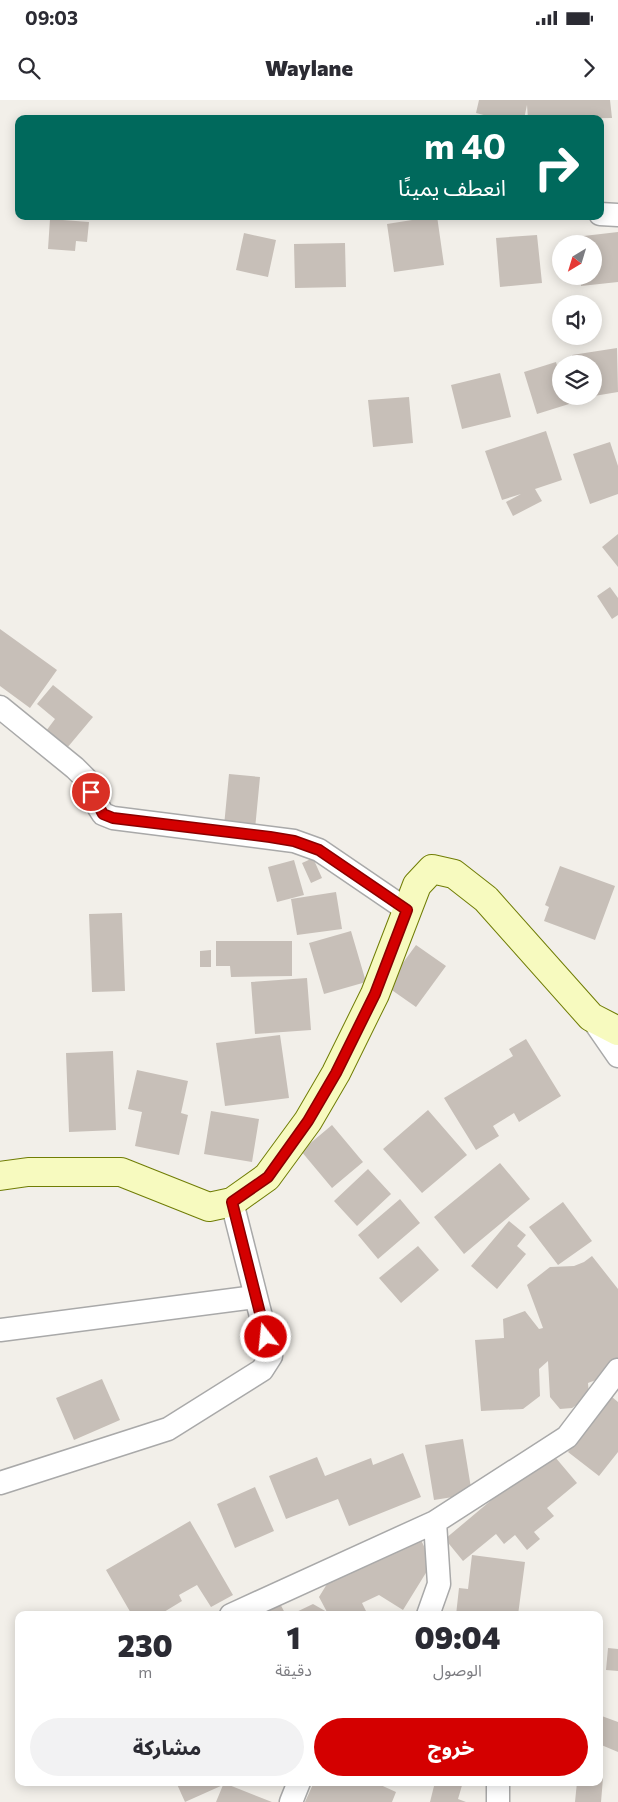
<!DOCTYPE html>
<html lang="ar">
<meta charset="utf-8">
<style>
:root{--surface:#fff;--page:#f2f2f3;--text:#2b2b33;--muted:#7c7c81;--accent:#d40000}
body{margin:0;font-family:Commissioner,"Noto Sans Arabic",sans-serif;background:var(--page);color:var(--text);direction:rtl;height:100vh;display:flex;flex-direction:column;font-size:19px;white-space:nowrap}
*{box-sizing:border-box;margin:0}
p{font-size:16px;color:var(--muted)}
.icon{flex:none;width:28px;height:28px;fill:none;stroke:currentColor;stroke-width:2;stroke-linecap:round;stroke-linejoin:round}
.map{position:relative;flex:1;overflow:hidden;direction:ltr}
.sheet{position:absolute;left:15px;top:1511px;width:588px;height:175px;display:flex;flex-direction:column;background:var(--surface);border-radius:10px;box-shadow:0 2px 12px #0003;direction:rtl}
.sheet>*{flex:none}
.hud{position:absolute;left:15px;top:15px;width:589px;height:105px;border-radius:10px;box-shadow:0 2px 12px #0003;direction:rtl;background:#00695c;color:#fff;overflow:hidden}
.needle{width:32px;rotate:218deg}
.fabs{position:absolute;left:552px;top:135px;display:grid;gap:10px}
.fabs a{display:grid;place-items:center;width:50px;height:50px;border-radius:50%;background:var(--surface);box-shadow:0 2px 12px #0003;font-size:25px}
.pin{position:absolute;display:grid;place-items:center;width:42px;height:42px;color:#fff;margin:-21px;border:2px solid #fff;border-radius:50%;box-shadow:0 1px 5px #0007}
.me{position:absolute;width:55px;margin:-28px;rotate:344deg;stroke-linejoin:round;filter:drop-shadow(0 0 4px #0008)}
.turn{display:flex;align-items:center;gap:18px;height:105px;padding:0 15px;font-size:22px}
.turn .icon{width:65px;height:65px;stroke-width:2.5}
.turn b{display:block;font-size:35px;line-height:42px}
.eta{display:flex;justify-content:space-evenly;align-items:center;height:85px;text-align:center}
.eta b{font-size:30px;font-weight:800;line-height:35px}
.button{display:flex;gap:10px;margin-top:auto;padding:10px 15px}
.button a{flex:1;height:58px;border-radius:30px;background:var(--accent);color:#fff;font-size:20px;font-weight:800;line-height:58px;text-align:center}
.button a+a{background:var(--page);color:var(--text)}
.status{display:flex;justify-content:space-between;align-items:center;height:35px;padding:0 25px;background:var(--surface);direction:ltr}
.status svg{height:14px;fill:currentColor}
header{display:flex;justify-content:space-between;align-items:center;height:65px;padding:0 15px;background:var(--surface);font-size:22px;font-weight:800}
.map>svg:first-child{display:block}
.building{fill:#c7bfb8}
.lines{fill:none;stroke-linecap:round;stroke-linejoin:round}
.street-casing{stroke:#a9a9a9;stroke-width:25}
.secondary-casing{stroke:#707d05;stroke-width:30}
.street{stroke:#fff;stroke-width:22}
.secondary{stroke:#f7fabf;stroke-width:28}
.route-casing{stroke:#8a0000;stroke-width:12}
.route{stroke:#d40000;stroke-width:9}
</style>
<div class="status"><b>09:03</b><svg viewBox="0 0 49 12"><path d="M0 12V9h3v3zM5 12V6h3v6zM10 12V3h3v9zM15 12V0h3v12zM26 1h20v11H26zM47 4h2v5h-2z"/></svg></div>
<header><svg class="icon" aria-label="forward" viewBox="0 0 24 24"><path d="M9 5l7 7-7 7"/></svg>Waylane<svg class="icon" aria-label="search" viewBox="0 0 24 24"><circle cx="10" cy="10" r="6"/><path d="M15 15l6 6"/></svg></header>
<div class="map">
<svg width="618" height="1702" viewBox="0 0 618 1702">
<rect width="100%" height="100%" fill="#f2efe9"/>
<path class="building" d="M 479,0 L 610,0 L 612,18 L 528,19 L 527,5 L 524,19 L 499,19 L 476,13 Z
M 437,116 L 444,165 L 394,172 L 387,124 Z
M 50,119 L 89,122 L 87,142 L 76,141 L 75,151 L 48,149 Z
M 618,132 L 618,182 L 581,186 L 580,176 L 594,176 L 594,144 L 576,144 L 575,137 Z
M 244,133 L 276,140 L 268,177 L 236,170 Z
M 537,135 L 542,183 L 500,187 L 496,138 Z
M 345,143 L 346,187 L 295,188 L 294,144 Z
M 617,248 L 618,292 L 594,296 L 594,264 L 574,264 L 572,255 Z
M 556,262 L 561,280 L 561,296 L 566,296 L 569,304 L 537,314 L 524,272 Z
M 500,273 L 511,317 L 462,329 L 451,285 Z
M 409,297 L 413,343 L 373,347 L 368,300 Z
M 546,331 L 562,380 L 535,389 L 542,401 L 513,416 L 506,402 L 521,394 L 502,400 L 485,351 Z
M 610,342 L 618,366 L 618,394 L 590,404 L 573,354 Z
M 618,434 L 618,467 L 602,447 Z
M 610,487 L 618,498 L 618,515 L 612,519 L 597,496 Z
M 0,529 L 57,570 L 30,608 L 0,586 Z
M 53,585 L 93,617 L 67,648 L 46,631 L 55,619 L 37,604 Z
M 229,674 L 260,677 L 255,729 L 224,726 Z
M 313,758 L 322,778 L 311,783 L 302,763 Z
M 294,760 L 304,795 L 277,802 L 268,767 Z
M 560,766 L 615,786 L 595,840 L 544,821 L 549,807 L 545,805 Z
M 336,792 L 342,829 L 297,835 L 291,799 Z
M 122,813 L 125,891 L 92,892 L 89,814 Z
M 351,831 L 366,882 L 324,894 L 309,843 Z
M 216,841 L 292,841 L 292,876 L 231,877 L 230,866 L 216,866 Z
M 416,845 L 446,866 L 416,907 L 386,886 Z
M 211,850 L 211,867 L 200,867 L 200,851 Z
M 307,878 L 311,930 L 255,934 L 251,882 Z
M 280,935 L 289,998 L 225,1006 L 216,943 Z
M 526,939 L 561,996 L 519,1022 L 514,1013 L 493,1026 L 499,1036 L 476,1050 L 444,998 L 513,956 L 509,949 Z
M 113,951 L 116,1030 L 69,1032 L 66,953 Z
M 137,970 L 188,981 L 181,1013 L 188,1015 L 179,1055 L 135,1046 L 142,1012 L 128,1009 Z
M 428,1010 L 467,1055 L 422,1093 L 383,1049 Z
M 211,1011 L 259,1019 L 252,1062 L 204,1054 Z
M 332,1025 L 363,1062 L 332,1088 L 301,1051 Z
M 500,1063 L 530,1099 L 464,1154 L 434,1117 Z
M 368,1069 L 391,1094 L 357,1126 L 334,1101 Z
M 400,1099 L 420,1123 L 378,1159 L 358,1135 Z
M 563,1102 L 592,1141 L 558,1165 L 529,1127 Z
M 509,1121 L 526,1135 L 517,1146 L 526,1154 L 497,1189 L 471,1166 Z
M 418,1146 L 439,1170 L 401,1203 L 379,1178 Z
M 592,1156 L 618,1189 L 618,1262 L 609,1275 L 588,1283 L 589,1296 L 572,1308 L 560,1309 L 550,1297 L 548,1261 L 539,1269 L 540,1296 L 523,1309 L 481,1311 L 475,1240 L 504,1238 L 503,1219 L 525,1211 L 539,1229 L 543,1228 L 527,1185 L 550,1167 L 574,1166 L 584,1162 Z
M 102,1279 L 120,1320 L 74,1340 L 56,1298 Z
M 612,1297 L 618,1302 L 618,1352 L 599,1376 L 568,1352 Z
M 463,1339 L 472,1394 L 434,1400 L 425,1345 Z
M 550,1351 L 577,1383 L 547,1408 L 554,1416 L 534,1432 L 540,1439 L 527,1450 L 515,1435 L 504,1444 L 496,1434 L 463,1461 L 445,1439 Z
M 403,1353 L 421,1397 L 349,1426 L 338,1399 L 286,1419 L 269,1376 L 317,1357 L 325,1376 L 371,1358 L 373,1365 Z
M 255,1387 L 274,1431 L 235,1448 L 217,1404 Z
M 190,1421 L 233,1495 L 211,1507 L 197,1485 L 179,1495 L 182,1501 L 159,1515 L 132,1515 L 106,1470 Z
M 421,1440 L 432,1463 L 403,1510 L 379,1495 L 362,1503 L 368,1515 L 290,1515 L 313,1504 L 327,1512 L 319,1497 L 330,1479 Z
M 472,1455 L 525,1462 L 518,1515 L 456,1515 L 459,1488 L 468,1489 Z
M 277,1498 L 286,1515 L 242,1515 Z
M 608,1548 L 618,1549 L 618,1571 L 606,1570 Z
M 599,1615 L 618,1622 L 618,1652 L 599,1644 Z
M 599,1678 L 603,1678 L 601,1702 L 575,1702 L 577,1682 L 599,1682 Z
M 176,1682 L 222,1682 L 223,1684 L 224,1683 L 272,1702 L 216,1702 L 223,1685 L 185,1702 Z
M 314,1682 L 374,1682 L 396,1692 L 392,1702 L 305,1702 Z
M 435,1682 L 463,1682 L 458,1699 L 466,1702 L 430,1702 Z"/>
<g class="lines">
<defs>
<path id="street" d="M 600,114 L 618,115
M 0,607 L 75,668 L 87,680 L 96,703 L 103,714 L 113,718 L 294,741 L 319,750 L 407,810
M 591,917 L 618,956
M 0,1230 L 255,1197
M 0,1383 L 168,1329 L 262,1270 L 271,1256 L 232,1102
M 231,1515 L 435,1422
M 428,1515 L 439,1484 L 435,1422 L 567,1337 L 618,1270
M 291,1702 L 299,1682
M 498,1702 L 498,1682"/>
<path id="secondary" d="M 0,1076 L 28,1072 L 121,1072 L 209,1107 L 232,1102 L 267,1077 L 308,1021 L 336,973 L 375,894 L 417,785 L 432,769 L 454,774 L 486,799 L 591,917 L 618,931"/>
</defs>
<use href="#street" class="street-casing"/>
<use href="#secondary" class="secondary-casing"/>
<use href="#street" class="street"/>
<use href="#secondary" class="secondary"/>
</g>
<g class="lines">
<defs>
<path id="route" d="M 91,692 L 103,714 L 113,718 L 270,737 L 294,741 L 319,750 L 407,810 L 375,894 L 336,973 L 308,1021 L 268,1077 L 232,1102 L 266,1237"/>
</defs>
<use href="#route" class="route-casing"/>
<use href="#route" class="route"/>
</g>
</svg>
<div class="fabs">
<a><svg class="needle" viewBox="-14 -14 28 28"><path d="M0-13l5 13h-10z" fill="#e53935"/><path d="M0 13l5-13h-10z" fill="#7c7c81"/></svg></a>
<a><svg class="icon" aria-label="sound" viewBox="0 0 24 24"><path d="M4 9h4l5-4v14l-5-4H4zM17 9q2 3 0 6"/></svg></a>
<a><svg class="icon" aria-label="layers" viewBox="0 0 24 24"><path d="M12 4l9 5-9 5-9-5zM3 14l9 5 9-5"/></svg></a>
</div>
<div class="pin" style="left:91px;top:692px;background:#d93025"><svg class="icon" aria-label="arrive" viewBox="0 0 24 24"><path d="M6 21V4h12l-3 4 3 4H6"/></svg></div>
<svg class="me" style="left:266px;top:1237px" viewBox="-20 -20 40 40"><circle r="17" fill="#d40000" stroke="#fff" stroke-width="3"/><path d="M0-11L8 9 0 5-8 9z" fill="#fff"/></svg>
<div class="hud">
<div class="turn"><svg class="icon" aria-label="right" viewBox="0 0 24 24"><path d="M7 20v-9h11M14 6l5 5-5 5"/></svg><div><b>40 m</b>انعطف يمينًا</div></div>
</div>
<section class="sheet">
<div class="eta">
<div><b>09:04</b><p>الوصول</p></div>
<div><b>1</b><p>دقيقة</p></div>
<div><b>230</b><p>m</p></div>
</div>
<div class="button"><a>خروج</a><a>مشاركة</a></div>
</section>
</div>
